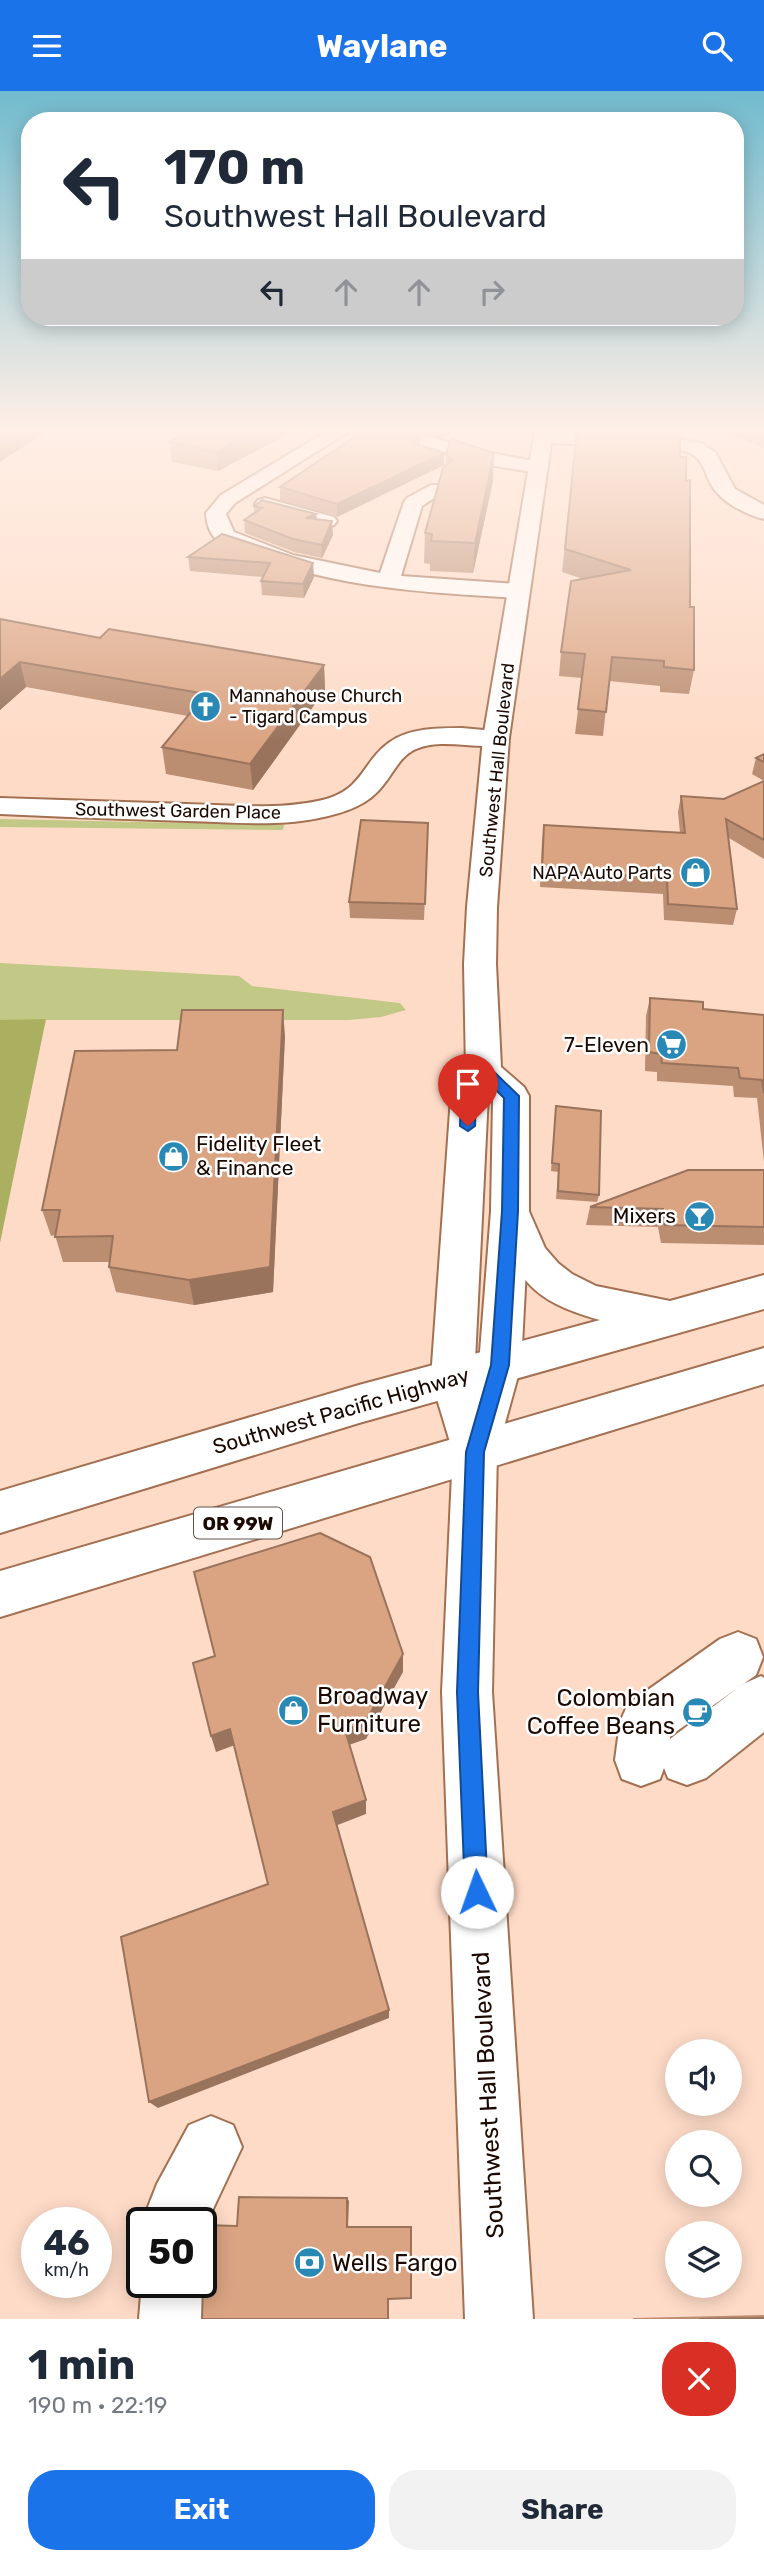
<!DOCTYPE html>
<meta charset="utf-8">
<style>
:root{--surface:#fff;--page:#f2f2f3;--text:#1f2937;--muted:#747a83;--accent:#1a73e8}
body{margin:0;font-family:Rubik,sans-serif;background:var(--page);color:var(--text);height:100vh;display:flex;flex-direction:column;font-size:26px;white-space:nowrap}
*{box-sizing:border-box;margin:0}
p{font-size:23px;color:var(--muted)}
.icon{flex:none;width:38px;height:38px;fill:none;stroke:currentColor;stroke-width:2;stroke-linecap:round;stroke-linejoin:round}
.map{position:relative;height:2228px;overflow:hidden}
.panel{display:flex;flex-direction:column;background:var(--surface);flex:1}
.panel>*{flex:none}
.guide{position:absolute;left:21px;top:21px;width:723px;height:214px;border-radius:28px;box-shadow:0 4px 18px #0003;background:#fff;color:var(--text);overflow:hidden}
.buttons{position:absolute;left:665px;top:1948px;display:grid;gap:14px}
.buttons a{display:grid;place-items:center;width:77px;height:77px;border-radius:50%;background:var(--surface);box-shadow:0 4px 18px #0003;font-size:35px}
.speed{position:absolute;left:21px;top:2116px;display:flex;gap:14px;font-size:35px;font-weight:700;text-align:center}
.speed>*{display:grid;place-content:center;width:91px;height:91px;border-radius:50%;background:var(--surface);box-shadow:0 4px 18px #0003;line-height:1}
.speed small{font-size:18px;font-weight:400}
.speed .limit{border:4px solid #111;border-radius:10px;background:#fff;color:#111}
.pin{position:absolute;display:grid;place-items:center;width:60px;height:60px;color:#fff;margin:-72px -30px;border-radius:50% 50% 50% 0;rotate:-45deg;box-shadow:0 0 7px #0007}
.pin .icon{rotate:45deg}
.me{position:absolute;width:77px;margin:-38px;rotate:357deg;stroke-linejoin:round;filter:drop-shadow(0 0 5px #0008)}
.turn{display:flex;align-items:center;gap:24px;height:147px;padding:0 28px;font-size:32px}
.turn .icon{width:91px;height:91px;stroke-width:2.5}
.turn b{display:block;font-size:49px;line-height:60px}
.lanes{display:flex;align-items:center;height:66px;padding:0 28px;background:#0003;justify-content:center;gap:35px;direction:ltr}
.lanes .off{opacity:.35}
.round{display:grid;place-items:center;flex:none;width:74px;height:74px;border-radius:28px;background:var(--page)}
.headline{display:flex;align-items:center;justify-content:space-between;height:119px;padding:0 28px}
h1{font-size:42px;font-weight:700;line-height:52px}
.primary-button{display:flex;gap:14px;margin-top:auto;padding:14px 28px}
.primary-button a{flex:1;height:80px;border-radius:28px;background:var(--accent);color:#fff;font-size:28px;font-weight:700;line-height:80px;text-align:center}
.primary-button a+a{background:var(--page);color:var(--text)}
header{display:flex;justify-content:space-between;align-items:center;height:91px;padding:0 28px;background:var(--accent);color:#fff;font-size:32px;font-weight:700}
.map>svg:first-child{display:block}
.green{fill:#c2c885}
.forest{fill:#aab060}
.lines{fill:none;stroke-linecap:round;stroke-linejoin:round}
.minor-casing{stroke:#a37051;stroke-width:4}
.major-casing{stroke:#a37051;stroke-width:4}
.highway-casing{stroke:#a37051;stroke-width:4}
.minor{fill:#fff;fill-rule:evenodd}
.major{fill:#fff;fill-rule:evenodd}
.highway{fill:#fff;fill-rule:evenodd}
.wall{fill:#bb8d71}
.shaded-wall{fill:#99735c}
.building{fill:#daa483;stroke:#99735c;stroke-width:2}
.route{fill:#1a73e8;stroke:#114b97;stroke-width:2}
.labels{text-anchor:middle;stroke-width:5;stroke-linejoin:round;paint-order:stroke}
.far-poi-label{font-size:18px;fill:#1c0901;stroke:#fff;text-anchor:start}
.far-street-label{font-size:18px;fill:#1c0901;stroke:#fff}
.shield{fill:#fff;stroke:#60534d;stroke-width:2}
.shield-label{font-size:19px;font-weight:bold;fill:#1c0901}
.poi-label{font-size:21px;fill:#1c0901;stroke:#fff;text-anchor:end}
.street-label{font-size:21px;fill:#1c0901;stroke:#fff}
.near-poi-label{font-size:24px;fill:#1c0901;stroke:#fff;text-anchor:start}
.near-street-label{font-size:24px;fill:#1c0901;stroke:#fff}
</style>
<header><svg class="icon" aria-label="menu" viewBox="0 0 24 24"><path d="M4 6h16M4 12h16M4 18h16"/></svg>Waylane<svg class="icon" aria-label="search" viewBox="0 0 24 24"><circle cx="10" cy="10" r="6"/><path d="M15 15l6 6"/></svg></header>
<div class="map">
<svg width="764" height="2228" viewBox="0 0 764 2228">
<rect width="100%" height="100%" fill="#fedbc7"/>
<path class="green" d="M 0,728 L 284,734 L 283,739 L 0,736 Z
M 0,872 L 239,885 L 252,895 L 400,912 L 406,919 L 381,926 L 349,929 L 0,929 Z"/>
<path class="forest" d="M 46,928 L 0,1152 L 0,929 Z"/>
<g class="lines">
<defs>
<path id="minor" d="M 329,339 L 351,339 L 235,412 L 226,423 L 234,441 L 293,464 L 380,482 L 404,411 L 407,407 L 431,394 L 445,394 L 448,398 L 422,415 L 401,485 L 519,493 L 527,495 L 530,500 L 527,505 L 519,507 C 429,502 339,497 254,465 C 243,461 228,458 219,451 C 210,444 206,432 206,422 L 221,404 Z
M 374,339 L 403,339 L 485,361 L 545,372 L 548,376 L 538,382 L 483,373 L 376,343 Z
M 544,339 L 654,344 L 701,352 L 715,361 L 735,398 L 764,414 L 764,428 C 747,424 725,413 714,398 C 704,384 705,367 687,361 C 642,344 583,360 537,349 L 535,345 Z
M 265,407 L 334,426 L 337,430 L 334,434 L 327,436 L 258,417 L 255,413 L 258,409 Z
M 462,637 L 505,641 L 509,647 L 505,653 C 477,660 444,646 416,658 C 400,665 394,681 384,693 C 369,714 344,722 319,727 C 276,736 231,731 187,730 C 124,728 62,726 0,723 L 0,707 C 62,709 124,711 186,713 C 230,714 275,719 318,710 C 364,701 361,671 390,651 C 409,637 439,637 462,637 Z
M 738,1541 L 756,1548 L 763,1566 L 756,1584 L 670,1645 L 670,1648 L 743,1593 L 761,1585 L 764,1587 L 764,1641 L 706,1687 L 687,1694 L 668,1687 L 664,1677 L 660,1688 L 641,1695 L 622,1688 L 615,1669 L 620,1631 L 628,1613 L 720,1548 Z
M 211,2025 L 233,2034 L 242,2056 L 212,2120 L 211,2132 L 201,2155 L 201,2132 L 147,2132 L 148,2116 L 157,2093 L 189,2034 Z
M 201,2175 L 208,2191 L 207,2228 L 139,2228 L 142,2191 L 201,2191 Z"/>
<path id="major" d="M 535,339 L 553,339 L 509,647 L 497,816 L 496,873 L 501,976 L 524,996 L 529,1005 L 529,1120 L 521,1274 L 497,1361 L 492,1601 L 533,2228 L 465,2228 L 442,1601 L 453,1361 L 431,1288 L 451,1006 L 466,980 L 464,873 L 467,816 L 483,647 ZM 488,1004 L 493,1009 L 491,1120 L 479,1274 L 474,1290 Z"/>
<path id="highway" d="M 510,1105 L 524,1109 L 545,1157 L 558,1172 L 572,1183 L 596,1195 L 670,1210 L 764,1184 L 764,1218 L 359,1332 L 0,1442 L 0,1400 L 359,1294 L 600,1229 C 527,1209 517,1186 491,1120 L 496,1109 Z
M 764,1257 L 764,1293 L 0,1526 L 0,1480 Z"/>
</defs>
<use href="#minor" class="minor-casing"/>
<use href="#major" class="major-casing"/>
<use href="#highway" class="highway-casing"/>
<use href="#minor" class="minor"/>
<use href="#major" class="major"/>
<use href="#highway" class="highway"/>
</g>
<path class="wall" d="M 158,339 L 296,339 L 218,380 L 172,371 L 169,351 L 181,344 Z
M 412,339 L 458,339 L 442,347 Z
M 577,339 L 680,366 L 694,579 L 689,603 L 660,601 L 660,595 L 609,590 L 603,645 L 575,643 L 582,587 L 559,585 L 561,561 L 583,488 L 562,481 Z
M 718,339 L 764,339 L 764,357 Z
M 420,346 L 420,354 L 444,362 L 444,374 L 337,426 L 280,409 L 280,396 Z
M 446,363 L 493,390 L 473,482 L 430,480 L 430,473 L 424,472 L 425,442 L 446,374 Z
M 254,415 L 316,423 L 317,428 L 333,444 L 322,467 L 294,461 L 245,442 L 244,429 L 254,422 Z
M 222,443 L 314,486 L 304,507 L 262,504 L 261,490 L 263,486 L 190,480 L 188,466 Z
M 0,528 L 100,547 L 324,574 L 325,599 L 253,699 L 166,683 L 162,656 L 188,625 L 26,596 L 0,619 Z
M 764,663 L 764,768 L 729,747 L 737,818 L 733,834 L 664,829 L 663,803 L 540,796 L 542,750 L 544,734 L 680,742 L 678,721 L 681,705 L 724,708 L 764,690 L 752,683 L 756,667 Z
M 428,732 L 424,829 L 350,827 L 349,811 Z
M 650,907 L 703,918 L 764,924 L 764,1071 L 757,1007 L 734,1006 L 733,995 L 657,990 L 657,981 L 645,980 L 646,925 Z
M 285,945 L 273,1201 L 194,1214 L 116,1201 L 109,1176 L 109,1171 L 63,1171 L 55,1144 L 51,1145 L 42,1119 L 177,959 Z
M 556,1015 L 599,1104 L 597,1111 L 556,1108 L 558,1081 L 551,1080 Z
M 764,1079 L 764,1154 L 661,1152 L 658,1136 L 586,1134 L 590,1116 Z
M 764,2224 L 764,2228 L 633,2228 L 633,2227 Z"/>
<path class="shaded-wall" d="M 17,339 L 49,339 L 0,371 L 0,350 Z
M 259,339 L 296,339 L 218,380 L 216,361 Z
M 442,339 L 458,339 L 442,347 Z
M 420,346 L 420,358 L 411,351 Z
M 444,362 L 444,374 L 337,426 L 337,413 Z
M 494,362 L 493,390 L 473,482 L 475,452 Z
M 316,423 L 317,436 L 306,427 Z
M 332,430 L 333,444 L 322,467 L 322,454 Z
M 313,472 L 314,486 L 304,507 L 303,493 Z
M 20,571 L 26,596 L 0,619 L 0,588 Z
M 324,574 L 325,599 L 253,699 L 250,673 Z
M 283,919 L 285,945 L 273,1201 L 194,1214 L 189,1189 Z
M 403,1563 L 403,1581 L 366,1648 L 346,1655 L 345,1639 Z
M 230,1638 L 235,1654 L 216,1661 L 211,1645 Z
M 366,1709 L 366,1723 L 335,1735 L 333,1721 Z
M 389,1919 L 389,1927 L 158,2017 L 149,2011 Z
M 347,2107 L 349,2110 L 348,2137 L 347,2136 Z"/>
<path class="building" d="M 0,339 L 17,339 L 0,350 Z
M 190,339 L 259,339 L 216,361 L 169,351 Z
M 365,339 L 395,339 L 420,346 L 411,351 L 444,362 L 337,413 L 280,396 Z
M 577,339 L 676,339 L 680,340 L 680,366 L 686,366 L 686,390 L 690,389 L 690,516 L 694,516 L 694,579 L 664,576 L 664,570 L 612,566 L 606,621 L 578,618 L 585,563 L 561,561 L 571,490 L 631,479 L 565,458 Z
M 451,348 L 494,362 L 475,452 L 431,450 L 432,443 L 425,442 L 443,377 L 452,370 L 446,363 Z
M 262,409 L 316,423 L 306,427 L 332,430 L 322,454 L 293,448 L 244,429 L 262,417 L 254,415 Z
M 222,443 L 313,472 L 303,493 L 261,490 L 270,472 L 188,466 Z
M 0,528 L 100,547 L 109,538 L 324,574 L 250,673 L 162,656 L 206,603 L 20,571 L 0,588 Z
M 764,663 L 764,671 L 756,667 Z
M 764,690 L 764,749 L 726,728 L 737,818 L 668,813 L 667,787 L 542,779 L 544,734 L 685,742 L 681,705 L 724,708 Z
M 361,729 L 428,732 L 425,813 L 349,811 Z
M 650,907 L 703,911 L 703,918 L 764,924 L 764,1002 L 762,989 L 740,987 L 738,977 L 662,972 L 661,963 L 649,961 Z
M 182,919 L 283,919 L 270,1176 L 189,1189 L 109,1176 L 113,1145 L 55,1146 L 60,1119 L 42,1119 L 75,960 L 177,959 Z
M 556,1015 L 601,1020 L 599,1104 L 558,1100 L 559,1073 L 552,1072 Z
M 688,1079 L 764,1079 L 764,1136 L 665,1134 L 663,1118 L 590,1116 Z
M 320,1442 L 370,1466 L 403,1563 L 365,1632 L 345,1639 L 366,1709 L 333,1721 L 389,1919 L 149,2011 L 121,1846 L 268,1793 L 230,1638 L 211,1645 L 193,1572 L 215,1565 L 194,1481 Z
M 239,2106 L 347,2107 L 347,2136 L 411,2136 L 411,2207 L 388,2208 L 388,2228 L 202,2228 L 203,2192 L 201,2187 L 201,2163 L 203,2139 L 205,2134 L 237,2135 Z
M 764,2227 L 764,2228 L 699,2228 Z"/>
<linearGradient id="sky" x2="0" y2="1"><stop stop-color="#71bbce"/><stop offset="0.52" stop-color="#ffefe6"/><stop offset="1" stop-color="#ffefe6" stop-opacity="0"/></linearGradient>
<rect width="764" height="651" fill="url(#sky)"/>
<path class="route" d="M 484,975 L 489,976 L 519,1005 L 518,1120 L 509,1274 L 484,1361 L 478,1601 L 488,1801 L 485,1809 L 477,1813 L 468,1809 L 465,1801 L 457,1601 L 466,1361 L 491,1274 L 502,1120 L 504,1007 L 486,989 L 476,1006 L 475,1035 L 468,1040 L 460,1035 L 461,1006 L 479,976 Z"/>
<defs>
<symbol id="church-disc" viewBox="-11 -11 22 22"><circle r="9.5" fill="#2989b4" stroke="#fff"/><path d="M-1.2-6h2.4v3.5h3.3v2.4h-3.3V6h-2.4V-.1h-3.3v-2.4h3.3Z" fill="#fff"/></symbol>
<symbol id="shop-disc" viewBox="-11 -11 22 22"><circle r="9.5" fill="#2989b4" stroke="#fff"/><path d="M-5-2.5h2.3a2.7 3.5 0 0 1 5.4 0H5L5.5 6h-11ZM-1.5-2.5h3a1.5 2.3 0 0 0-3 0Z" fill="#fff"/></symbol>
<symbol id="supermarket-disc" viewBox="-11 -11 22 22"><circle r="9.5" fill="#2989b4" stroke="#fff"/><path d="M-6-5.5h2.5l.6 2H6L4.5 2H-2.5L-4.4-4H-6ZM-1.5 3.2a1.3 1.3 0 1 0 .1 0ZM3 3.2a1.3 1.3 0 1 0 .1 0Z" fill="#fff"/></symbol>
<symbol id="bar-disc" viewBox="-11 -11 22 22"><circle r="9.5" fill="#2989b4" stroke="#fff"/><path d="M-6-5H6L.8 .8V4.5H3.5V6h-7V4.5H-.8V.8Z" fill="#fff"/></symbol>
<symbol id="cafe-disc" viewBox="-11 -11 22 22"><circle r="9.5" fill="#2989b4" stroke="#fff"/><path d="M-5.5-4.5H6V0H3Q3 3.5 0 3.5H-2.5Q-5.5 3.5-5.5 0ZM3-3.2v2h1.7v-2ZM-6 4.5H4V6H-6Z" fill="#fff"/></symbol>
<symbol id="bank-disc" viewBox="-11 -11 22 22"><circle r="9.5" fill="#2989b4" stroke="#fff"/><path d="M-6-4H6V4H-6ZM0-2.3a2.3 2.3 0 1 0 0 4.6a2.3 2.3 0 1 0 0-4.6Z" fill="#fff"/></symbol>
</defs>
<g fill-rule="evenodd">
<use href="#church-disc" x="188" y="598" width="35" height="35"/>
<use href="#shop-disc" x="678" y="764" width="35" height="35"/>
<use href="#supermarket-disc" x="654" y="936" width="35" height="35"/>
<use href="#shop-disc" x="156" y="1048" width="35" height="35"/>
<use href="#bar-disc" x="682" y="1108" width="35" height="35"/>
<use href="#shop-disc" x="276" y="1602" width="35" height="35"/>
<use href="#cafe-disc" x="680" y="1604" width="35" height="35"/>
<use href="#bank-disc" x="292" y="2154" width="35" height="35"/>
</g>
<g class="labels">
<g class="far-poi-label">
<text x="229" y="611">Mannahouse Church<tspan x="229" dy="21">- Tigard Campus</tspan></text>
<text x="672" y="788" text-anchor="end">NAPA Auto Parts</text>
</g>
<g class="far-street-label">
<text transform="translate(497 679) rotate(-84)" y="6">Southwest Hall Boulevard</text>
<text transform="translate(178 720) rotate(1)" y="6">Southwest Garden Place</text>
</g>
<rect class="shield" x="194" y="1416.5" width="88" height="31" rx="5"/>
<g class="shield-label">
<text x="238" y="1439">OR 99W</text>
</g>
<g class="poi-label">
<text x="649" y="961">7-Eleven</text>
<text x="196" y="1060" text-anchor="start">Fidelity Fleet<tspan x="196" dy="24">&amp; Finance</tspan></text>
<text x="676" y="1132">Mixers</text>
</g>
<g class="street-label">
<text transform="translate(341 1320) rotate(-16)" y="7">Southwest Pacific Highway</text>
</g>
<g class="near-poi-label">
<text x="317" y="1613">Broadway<tspan x="317" dy="28">Furniture</tspan></text>
<text x="675" y="1615" text-anchor="end">Colombian<tspan x="675" dy="28">Coffee Beans</tspan></text>
<text x="332" y="2180">Wells Fargo</text>
</g>
<g class="near-street-label">
<text transform="translate(488 2004) rotate(-93)" y="8">Southwest Hall Boulevard</text>
</g>
</g>
</svg>
<div class="buttons">
<a><svg class="icon" aria-label="sound" viewBox="0 0 24 24"><path d="M4 9h4l5-4v14l-5-4H4zM17 9q2 3 0 6"/></svg></a>
<a><svg class="icon" aria-label="search" viewBox="0 0 24 24"><circle cx="10" cy="10" r="6"/><path d="M15 15l6 6"/></svg></a>
<a><svg class="icon" aria-label="layers" viewBox="0 0 24 24"><path d="M12 4l9 5-9 5-9-5zM3 14l9 5 9-5"/></svg></a>
</div>
<div class="speed"><div>46<small>km/h</small></div><div class="limit">50</div></div>
<div class="pin" style="left:468px;top:1035px;background:#d93025"><svg class="icon" aria-label="arrive" viewBox="0 0 24 24"><path d="M6 21V4h12l-3 4 3 4H6"/></svg></div>
<svg class="me" style="left:477px;top:1801px" viewBox="-20 -20 40 40"><circle r="19" fill="#fff"/><path d="M0-13L10 11 0 6-10 11z" fill="#1a73e8"/></svg>
<div class="guide">
<div class="turn"><svg class="icon" aria-label="left" viewBox="0 0 24 24"><path d="M17 20v-9H6M10 6l-5 5 5 5"/></svg><div><b>170 m</b>Southwest Hall Boulevard</div></div>
<div class="lanes"><svg class="icon" aria-label="left" viewBox="0 0 24 24"><path d="M17 20v-9H6M10 6l-5 5 5 5"/></svg><svg class="icon off" aria-label="ahead" viewBox="0 0 24 24"><path d="M12 20V5M6 11l6-6 6 6"/></svg><svg class="icon off" aria-label="ahead" viewBox="0 0 24 24"><path d="M12 20V5M6 11l6-6 6 6"/></svg><svg class="icon off" aria-label="right" viewBox="0 0 24 24"><path d="M7 20v-9h11M14 6l5 5-5 5"/></svg></div>
</div>
</div>
<section class="panel">
<div class="headline"><div><h1>1 min</h1><p>190 m · 22:19</p></div><a class="round" style="background:#d93025;color:#fff"><svg class="icon" aria-label="close" viewBox="0 0 24 24"><path d="M6 6l12 12M18 6L6 18"/></svg></a></div>
<div class="primary-button"><a>Exit</a><a>Share</a></div>
</section>
